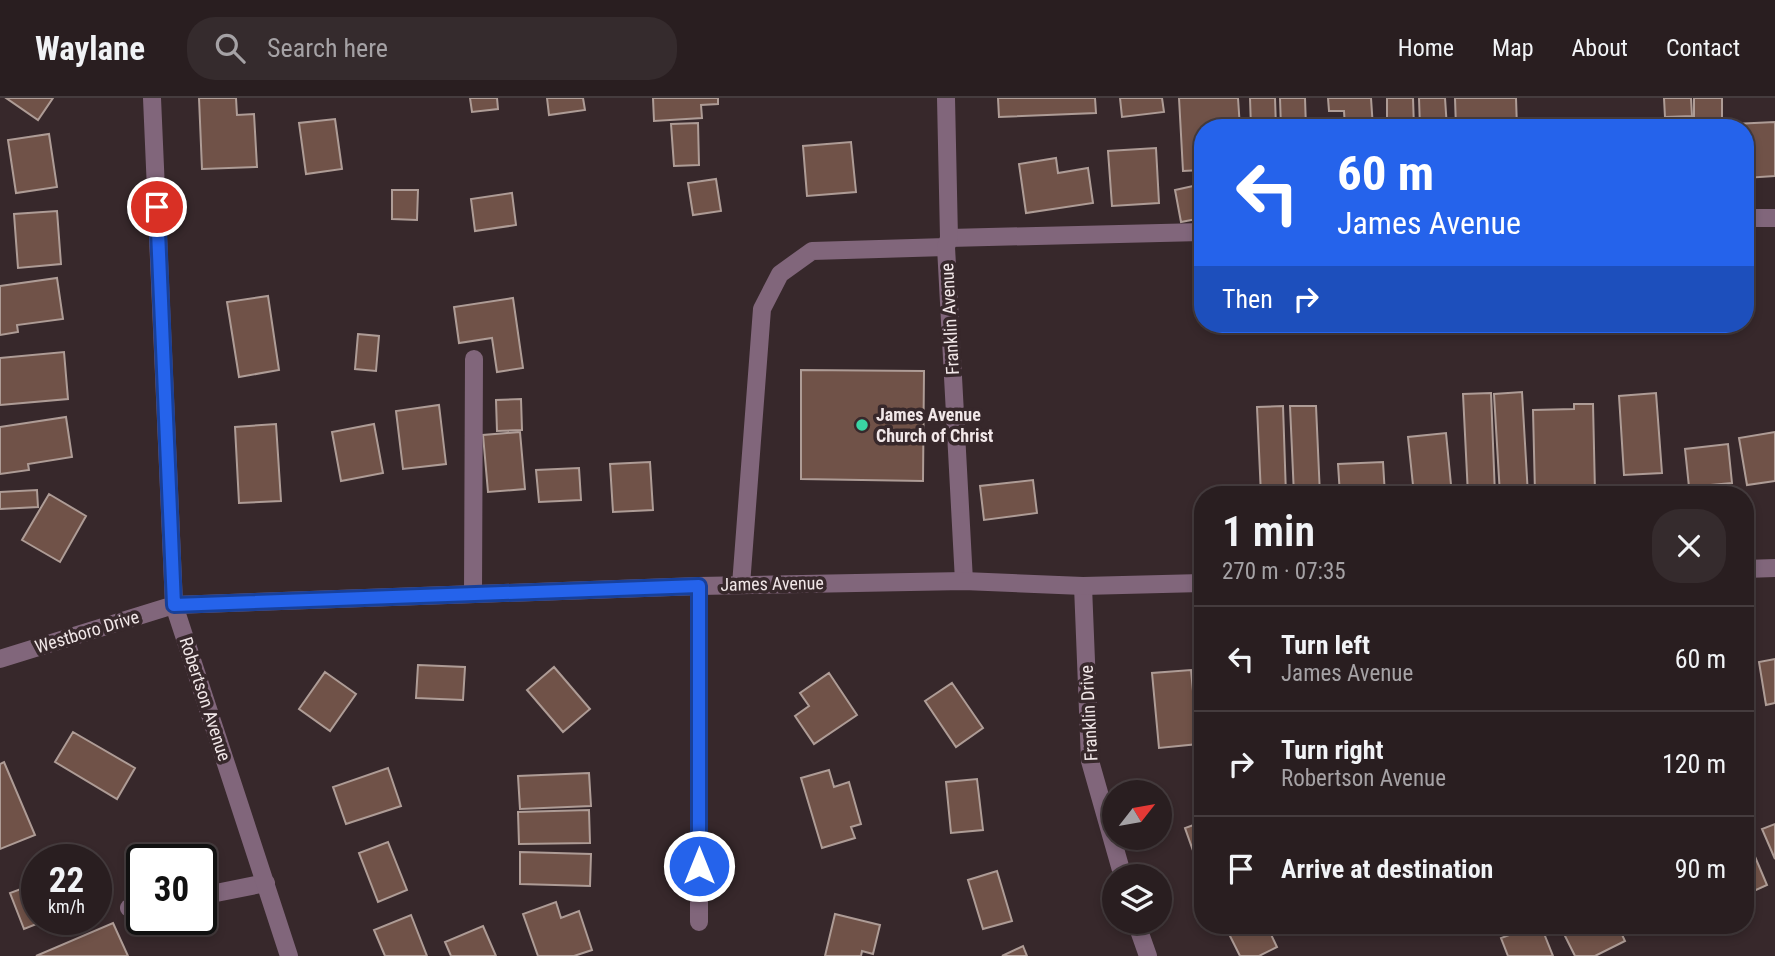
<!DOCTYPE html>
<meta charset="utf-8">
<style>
:root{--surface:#291e20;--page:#352b2d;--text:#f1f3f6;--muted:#a5a2a5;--line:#453c3e}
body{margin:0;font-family:"Roboto Condensed",sans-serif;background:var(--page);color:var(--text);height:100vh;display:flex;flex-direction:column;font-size:26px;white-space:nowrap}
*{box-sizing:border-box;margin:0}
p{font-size:23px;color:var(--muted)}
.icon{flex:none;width:38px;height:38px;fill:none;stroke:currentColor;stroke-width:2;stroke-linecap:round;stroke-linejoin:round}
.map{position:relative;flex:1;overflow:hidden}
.sheet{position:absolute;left:1194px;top:388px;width:560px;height:448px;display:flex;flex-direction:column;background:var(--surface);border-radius:28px;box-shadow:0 4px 10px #0003,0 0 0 2px var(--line)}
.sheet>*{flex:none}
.hud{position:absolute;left:1194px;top:21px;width:560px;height:214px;border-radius:28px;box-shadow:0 4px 10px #0003,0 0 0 2px var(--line);background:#2563eb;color:#fff;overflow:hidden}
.needle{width:46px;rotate:59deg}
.controls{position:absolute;left:1102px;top:682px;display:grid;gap:14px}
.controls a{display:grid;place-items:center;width:70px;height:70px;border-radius:50%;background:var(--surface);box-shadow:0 4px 10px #0003,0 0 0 2px var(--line);font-size:35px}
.speed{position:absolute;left:21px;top:746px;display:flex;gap:14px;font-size:35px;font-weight:700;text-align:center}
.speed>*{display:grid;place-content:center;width:91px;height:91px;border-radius:50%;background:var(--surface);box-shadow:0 4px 10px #0003,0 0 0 2px var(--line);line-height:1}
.speed small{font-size:18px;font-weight:400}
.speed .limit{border:4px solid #111;border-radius:10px;background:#fff;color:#111}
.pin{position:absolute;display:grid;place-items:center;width:60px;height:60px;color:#fff;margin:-30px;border:4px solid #fff;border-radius:50%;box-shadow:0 2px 7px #0007}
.me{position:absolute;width:77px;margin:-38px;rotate:0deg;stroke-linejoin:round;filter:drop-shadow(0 0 5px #0008)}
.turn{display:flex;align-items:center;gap:24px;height:147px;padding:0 28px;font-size:32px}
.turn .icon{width:91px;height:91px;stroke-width:2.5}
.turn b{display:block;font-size:49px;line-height:60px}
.then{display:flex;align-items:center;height:66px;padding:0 28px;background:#0003;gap:14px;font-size:26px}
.round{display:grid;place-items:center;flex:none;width:74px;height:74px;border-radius:28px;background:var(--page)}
.headline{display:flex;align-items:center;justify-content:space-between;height:119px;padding:0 28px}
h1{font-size:42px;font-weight:600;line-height:52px}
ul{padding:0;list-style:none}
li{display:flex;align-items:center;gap:21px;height:105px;padding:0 28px;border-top:2px solid var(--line)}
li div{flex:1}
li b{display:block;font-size:26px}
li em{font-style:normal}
header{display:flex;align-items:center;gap:42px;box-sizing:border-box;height:98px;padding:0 35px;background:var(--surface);border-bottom:2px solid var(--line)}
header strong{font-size:33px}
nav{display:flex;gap:38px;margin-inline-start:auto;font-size:24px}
.search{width:490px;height:63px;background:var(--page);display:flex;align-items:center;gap:18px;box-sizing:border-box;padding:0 24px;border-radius:28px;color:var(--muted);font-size:26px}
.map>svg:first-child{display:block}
.building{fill:#705248;stroke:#ae9c96;stroke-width:2}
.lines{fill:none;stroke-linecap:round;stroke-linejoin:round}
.service{stroke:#81667b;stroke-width:18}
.minor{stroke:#81667b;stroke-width:18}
.tertiary{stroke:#81667b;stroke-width:18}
.route-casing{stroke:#184099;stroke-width:18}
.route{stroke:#2563eb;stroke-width:12}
.poi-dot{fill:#3ad4a4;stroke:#37282b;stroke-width:2.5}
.labels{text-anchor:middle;stroke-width:7;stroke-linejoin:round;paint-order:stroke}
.street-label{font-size:18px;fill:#f1e7e8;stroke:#37282b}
.poi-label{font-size:18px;font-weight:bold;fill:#f1e7e8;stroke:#37282b;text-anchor:start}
</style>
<header>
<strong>Waylane</strong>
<div class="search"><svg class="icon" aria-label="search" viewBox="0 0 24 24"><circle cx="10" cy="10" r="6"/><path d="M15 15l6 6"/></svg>Search here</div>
<nav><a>Home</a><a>Map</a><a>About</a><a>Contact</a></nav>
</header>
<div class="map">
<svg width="1775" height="858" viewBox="0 0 1775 858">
<rect width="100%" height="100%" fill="#37282b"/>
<path class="building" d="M 6,0 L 53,0 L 38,22 Z
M 199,0 L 236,0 L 237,17 L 254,16 L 257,69 L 202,71 Z
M 470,0 L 497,0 L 498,11 L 472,14 Z
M 547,0 L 583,0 L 585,12 L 549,17 Z
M 653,0 L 718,0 L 718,6 L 701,7 L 702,20 L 654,23 Z
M 998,0 L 1095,0 L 1096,15 L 999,19 Z
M 1120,0 L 1162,0 L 1164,14 L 1122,19 Z
M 1179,0 L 1238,0 L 1240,30 L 1202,30 L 1202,72 L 1183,73 Z
M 1250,0 L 1275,0 L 1276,30 L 1251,30 Z
M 1280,0 L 1305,0 L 1306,30 L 1281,30 Z
M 1328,0 L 1371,0 L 1373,30 L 1345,30 L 1344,13 L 1329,13 Z
M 1387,0 L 1413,0 L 1414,30 L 1387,30 Z
M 1419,0 L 1445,0 L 1447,30 L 1420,30 Z
M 1455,0 L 1516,0 L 1517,30 L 1456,30 Z
M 1664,0 L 1691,0 L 1692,18 L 1665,19 Z
M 1694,0 L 1722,0 L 1722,30 L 1694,30 Z
M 335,21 L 342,71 L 306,76 L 299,25 Z
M 1775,24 L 1775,78 L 1745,80 L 1745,30 L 1734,30 L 1734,26 Z
M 698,25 L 699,67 L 674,68 L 671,26 Z
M 49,36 L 57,89 L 16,95 L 8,42 Z
M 851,44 L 856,94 L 807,98 L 803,48 Z
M 1156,50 L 1159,105 L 1112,108 L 1108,53 Z
M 1056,60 L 1058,75 L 1088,70 L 1093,105 L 1026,115 L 1019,66 Z
M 716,81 L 721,113 L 693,117 L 688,85 Z
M 1202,86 L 1202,120 L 1181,124 L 1175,92 Z
M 392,92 L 418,92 L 417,122 L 392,121 Z
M 512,95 L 516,127 L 475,133 L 471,101 Z
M 57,113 L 61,166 L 18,170 L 14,116 Z
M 57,180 L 63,221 L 17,227 L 18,234 L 0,237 L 0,188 Z
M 268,198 L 279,272 L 239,279 L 227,204 Z
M 513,200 L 523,270 L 497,274 L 492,240 L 459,245 L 454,209 Z
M 358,236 L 379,238 L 376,273 L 355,271 Z
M 64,254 L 68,301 L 0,307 L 0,260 Z
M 801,272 L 924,273 L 923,383 L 801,381 Z
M 1522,294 L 1528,397 L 1500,397 L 1494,296 Z
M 1491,295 L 1495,397 L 1468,397 L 1463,296 Z
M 1656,295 L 1662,375 L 1624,377 L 1619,298 Z
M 521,301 L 522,332 L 497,333 L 496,302 Z
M 1574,306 L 1593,306 L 1595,394 L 1535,395 L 1533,312 L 1574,311 Z
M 439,307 L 446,366 L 403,371 L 396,313 Z
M 1283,308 L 1286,397 L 1261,397 L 1257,309 Z
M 1290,308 L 1316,308 L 1320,397 L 1294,397 Z
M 66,319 L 72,359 L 28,366 L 29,372 L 0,376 L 0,329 Z
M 276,326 L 281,403 L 239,405 L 235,329 Z
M 374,326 L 383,375 L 341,383 L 332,334 Z
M 520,334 L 525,391 L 488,394 L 483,337 Z
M 1775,334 L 1775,383 L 1747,387 L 1739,340 Z
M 1446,335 L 1452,397 L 1414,397 L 1408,339 Z
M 1728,346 L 1732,385 L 1689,389 L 1685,351 Z
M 650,364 L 653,412 L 613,414 L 610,366 Z
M 1383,364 L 1385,397 L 1340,397 L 1338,366 Z
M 579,370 L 581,402 L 539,404 L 536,372 Z
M 1033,382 L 1037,415 L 984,422 L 980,388 Z
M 37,392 L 38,409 L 0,411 L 0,394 Z
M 49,396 L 86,418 L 60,464 L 22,442 Z
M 1775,561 L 1775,605 L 1766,607 L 1759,564 Z
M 418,567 L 465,569 L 463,602 L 416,600 Z
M 554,569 L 590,611 L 563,634 L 527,592 Z
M 1191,572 L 1198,646 L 1159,650 L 1152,575 Z
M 325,574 L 356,596 L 330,633 L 299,611 Z
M 829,575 L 857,617 L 814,646 L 795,618 L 809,608 L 800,595 Z
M 952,585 L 983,630 L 956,649 L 925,603 Z
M 73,634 L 135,670 L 117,701 L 55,664 Z
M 4,664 L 35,737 L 0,751 L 0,666 Z
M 388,670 L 401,708 L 346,726 L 333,689 Z
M 829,672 L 834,689 L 849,684 L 861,726 L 851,729 L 855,740 L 822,750 L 801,680 Z
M 589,675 L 591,708 L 520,711 L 518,678 Z
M 977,681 L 983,732 L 951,735 L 946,684 Z
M 589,712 L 590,745 L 519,746 L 518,714 Z
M 1202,724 L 1202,778 L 1185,730 Z
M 1775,726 L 1775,761 L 1762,731 Z
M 1745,735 L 1767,787 L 1745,797 Z
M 388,744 L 407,792 L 378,804 L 359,755 Z
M 520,754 L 591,756 L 590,788 L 520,786 Z
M 997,773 L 1012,823 L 983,831 L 968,782 Z
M 37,785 L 37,821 L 49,821 L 24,831 L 10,795 Z
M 556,804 L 561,820 L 579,813 L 592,852 L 574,858 L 538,858 L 523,816 Z
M 835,816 L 880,827 L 873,856 L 862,853 L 861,858 L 825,858 Z
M 411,817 L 427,858 L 385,858 L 374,832 Z
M 113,825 L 128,858 L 36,858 Z
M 483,828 L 496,858 L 451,858 L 445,844 Z
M 1225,828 L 1267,828 L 1277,849 L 1259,858 L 1240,858 Z
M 1534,828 L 1541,828 L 1553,858 L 1508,858 L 1501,840 Z
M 1560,828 L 1618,828 L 1625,843 L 1595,858 L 1575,858 Z
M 1023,848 L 1027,858 L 1002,858 Z"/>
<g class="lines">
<path class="service" d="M 1745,120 L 1775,120
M 949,140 L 1202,134
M 741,487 L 762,211 L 780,176 L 812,153 L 946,149
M 473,496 L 474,261
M 201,798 L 266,785
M 129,810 L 142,805"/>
<path class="minor" d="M 946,0 L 949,140 L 946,149 L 964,483
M 699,488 L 699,824
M 1083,488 L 1090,663 L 1123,779
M 1136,824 L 1148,858"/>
<path class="tertiary" d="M 152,0 L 174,507 L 289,858
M 1745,471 L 1775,470
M 0,561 L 174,507 L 699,488 L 964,483 L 1083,488 L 1202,485"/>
</g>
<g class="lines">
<defs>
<path id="route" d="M 157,109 L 174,507 L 699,488 L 699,768"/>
</defs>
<use href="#route" class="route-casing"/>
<use href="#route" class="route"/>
</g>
<circle class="poi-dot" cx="862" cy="327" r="7"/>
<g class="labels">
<g class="street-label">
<text transform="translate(950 221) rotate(-93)" y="6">Franklin Avenue</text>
<text transform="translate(772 486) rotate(-1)" y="6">James Avenue</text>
<text transform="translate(87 534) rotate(-17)" y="6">Westboro Drive</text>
<text transform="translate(205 601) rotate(72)" y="6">Robertson Avenue</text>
<text transform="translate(1089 615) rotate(-93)" y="6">Franklin Drive</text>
</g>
<g class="poi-label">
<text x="876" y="323">James Avenue<tspan x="876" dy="21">Church of Christ</tspan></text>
</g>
</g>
</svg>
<div class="controls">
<a><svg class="needle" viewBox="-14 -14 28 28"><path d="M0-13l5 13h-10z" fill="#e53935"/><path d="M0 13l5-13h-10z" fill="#a5a2a5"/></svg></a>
<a><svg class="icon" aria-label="layers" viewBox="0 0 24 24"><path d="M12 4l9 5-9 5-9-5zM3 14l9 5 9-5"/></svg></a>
</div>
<div class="speed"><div>22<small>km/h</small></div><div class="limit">30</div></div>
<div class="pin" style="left:157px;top:109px;background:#d93025"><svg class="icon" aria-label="arrive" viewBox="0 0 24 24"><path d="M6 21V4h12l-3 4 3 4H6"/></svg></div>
<svg class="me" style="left:699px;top:768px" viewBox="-20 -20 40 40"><circle r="17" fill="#2563eb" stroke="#fff" stroke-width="3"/><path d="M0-11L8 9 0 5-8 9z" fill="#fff"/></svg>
<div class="hud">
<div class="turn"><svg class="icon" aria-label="left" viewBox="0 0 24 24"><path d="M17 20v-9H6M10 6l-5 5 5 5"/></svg><div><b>60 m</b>James Avenue</div></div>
<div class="then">Then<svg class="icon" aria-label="right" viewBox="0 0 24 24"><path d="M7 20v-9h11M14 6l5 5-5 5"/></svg></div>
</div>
<section class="sheet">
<div class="headline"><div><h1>1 min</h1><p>270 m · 07:35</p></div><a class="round"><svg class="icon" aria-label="close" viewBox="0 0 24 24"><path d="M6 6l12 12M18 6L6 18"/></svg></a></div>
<ul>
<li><svg class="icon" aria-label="left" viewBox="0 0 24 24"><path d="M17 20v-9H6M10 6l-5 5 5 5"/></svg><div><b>Turn left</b><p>James Avenue</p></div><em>60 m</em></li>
<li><svg class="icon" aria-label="right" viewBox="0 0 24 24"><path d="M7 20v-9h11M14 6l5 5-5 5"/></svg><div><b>Turn right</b><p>Robertson Avenue</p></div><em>120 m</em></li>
<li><svg class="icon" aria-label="arrive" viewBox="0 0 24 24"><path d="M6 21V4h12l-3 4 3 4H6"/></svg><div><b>Arrive at destination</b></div><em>90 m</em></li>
</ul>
</section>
</div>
